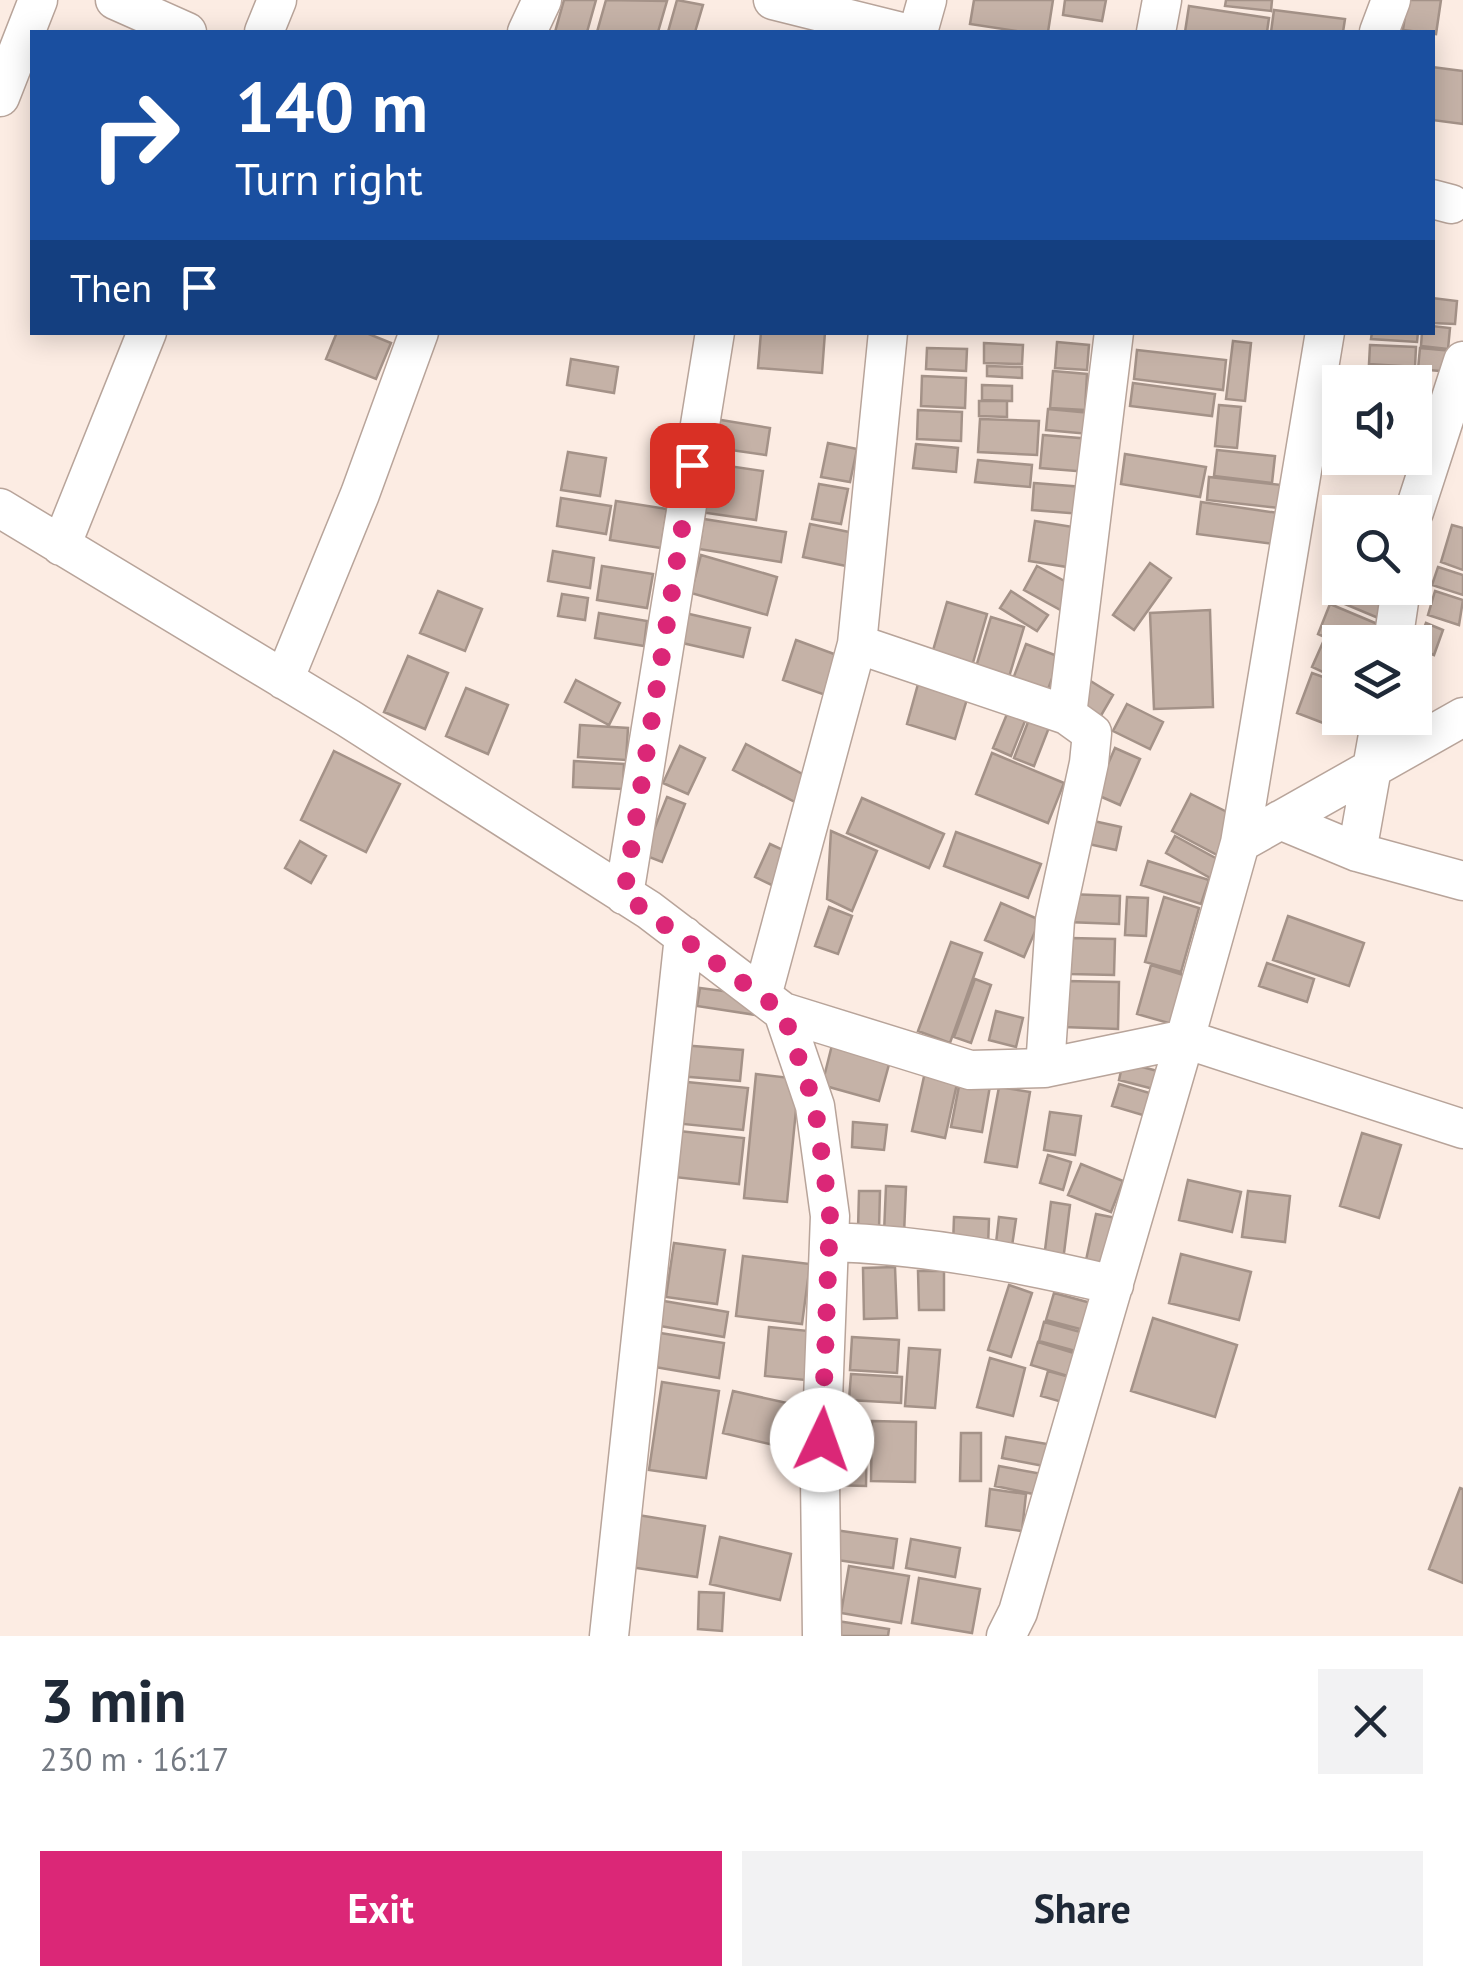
<!DOCTYPE html>
<meta charset="utf-8">
<style>
:root{--surface:#fff;--page:#f2f2f3;--text:#1f2937;--muted:#747a83;--accent:#db2777}
body{margin:0;font-family:"PT Sans",sans-serif;background:var(--page);color:var(--text);height:100vh;display:flex;flex-direction:column;font-size:38px;white-space:nowrap}
*{box-sizing:border-box;margin:0}
p{font-size:32px;color:var(--muted)}
.icon{flex:none;width:55px;height:55px;fill:none;stroke:currentColor;stroke-width:2;stroke-linecap:round;stroke-linejoin:round}
.map{position:relative;height:1636px;overflow:hidden}
.sheet{display:flex;flex-direction:column;background:var(--surface);flex:1}
.sheet>*{flex:none}
.banner{position:absolute;left:30px;top:30px;width:1405px;height:305px;border-radius:0px;box-shadow:0 5px 25px #0003;background:#1a4fa0;color:#fff;overflow:hidden}
.buttons{position:absolute;left:1322px;top:365px;display:grid;gap:20px}
.buttons a{display:grid;place-items:center;width:110px;height:110px;border-radius:0px;background:var(--surface);box-shadow:0 5px 25px #0003;font-size:50px}
.pin{position:absolute;display:grid;place-items:center;width:85px;height:85px;color:#fff;margin:-42px;border-radius:20px;box-shadow:0 5px 15px #0006}
.me{position:absolute;width:110px;margin:-55px;rotate:3deg;stroke-linejoin:round;filter:drop-shadow(0 0 8px #0008)}
.turn{display:flex;align-items:center;gap:35px;height:210px;padding:0 40px;font-size:45px}
.turn .icon{width:130px;height:130px;stroke-width:2.5}
.turn b{display:block;font-size:70px;line-height:85px}
.then{display:flex;align-items:center;height:95px;padding:0 40px;background:#0003;gap:20px;font-size:38px}
.round{display:grid;place-items:center;flex:none;width:105px;height:105px;border-radius:0px;background:var(--page)}
.headline{display:flex;align-items:center;justify-content:space-between;height:170px;padding:0 40px}
h1{font-size:60px;font-weight:700;line-height:75px}
.button{display:flex;gap:20px;margin-top:auto;padding:20px 40px}
.button a{flex:1;height:115px;border-radius:0px;background:var(--accent);color:#fff;font-size:40px;font-weight:700;line-height:115px;text-align:center}
.button a+a{background:var(--page);color:var(--text)}
.map>svg:first-child{display:block}
.building{fill:#c5b2a7;stroke:#a49288;stroke-width:2.5}
.lines{fill:none;stroke-linecap:round;stroke-linejoin:round}
.minor-casing{stroke:#b8a49a;stroke-width:41}
.minor{stroke:#fff;stroke-width:38}
.route{stroke:#db2777;stroke-width:18;stroke-dasharray:0 32.4}
</style>
<div class="map">
<svg width="1463" height="1636" viewBox="0 0 1463 1636">
<rect width="100%" height="100%" fill="#fcece3"/>
<path class="building" d="M 564,0 L 596,0 L 587,32 L 555,32 Z
M 606,0 L 667,1 L 658,32 L 597,32 Z
M 677,0 L 703,5 L 695,32 L 668,32 Z
M 974,0 L 1053,0 L 1048,32 L 1023,32 L 970,24 Z
M 1065,0 L 1106,0 L 1102,21 L 1063,15 Z
M 1226,0 L 1272,0 L 1271,11 L 1225,6 Z
M 1407,0 L 1441,0 L 1436,34 L 1403,30 Z
M 1189,6 L 1269,18 L 1267,32 L 1185,32 Z
M 1274,10 L 1345,19 L 1343,32 L 1271,32 Z
M 1432,67 L 1463,71 L 1463,124 L 1432,120 Z
M 1432,298 L 1457,301 L 1455,324 L 1432,323 Z
M 1432,326 L 1450,328 L 1448,349 L 1421,346 L 1422,332 L 1432,332 Z
M 337,332 L 364,332 L 391,343 L 376,379 L 326,359 Z
M 761,332 L 825,332 L 822,373 L 758,368 Z
M 1372,332 L 1418,332 L 1417,342 L 1371,339 Z
M 1233,341 L 1251,343 L 1245,401 L 1226,399 Z
M 1057,342 L 1089,345 L 1087,370 L 1055,368 Z
M 984,343 L 1023,345 L 1022,364 L 984,363 Z
M 1370,345 L 1416,347 L 1415,367 L 1369,364 Z
M 927,348 L 967,349 L 966,371 L 926,369 Z
M 1420,348 L 1453,351 L 1451,372 L 1418,369 Z
M 1137,350 L 1226,360 L 1223,390 L 1134,379 Z
M 571,359 L 618,367 L 614,393 L 567,385 Z
M 987,366 L 1022,367 L 1022,378 L 987,376 Z
M 1367,370 L 1429,374 L 1427,409 L 1415,408 L 1415,382 L 1366,382 Z
M 1053,371 L 1087,374 L 1085,410 L 1050,408 Z
M 922,376 L 966,378 L 965,408 L 921,406 Z
M 1133,383 L 1215,394 L 1212,416 L 1130,406 Z
M 982,385 L 1012,386 L 1012,401 L 982,400 Z
M 979,401 L 1007,401 L 1007,417 L 979,416 Z
M 1219,405 L 1241,407 L 1237,448 L 1215,446 Z
M 1048,409 L 1091,413 L 1089,434 L 1046,430 Z
M 918,410 L 962,412 L 961,441 L 917,439 Z
M 715,419 L 770,428 L 766,455 L 710,447 Z
M 980,419 L 1039,421 L 1037,455 L 978,452 Z
M 1043,435 L 1091,439 L 1088,472 L 1040,468 Z
M 828,443 L 857,449 L 850,482 L 821,477 Z
M 916,444 L 958,448 L 956,472 L 913,468 Z
M 1217,450 L 1275,456 L 1272,483 L 1214,476 Z
M 568,452 L 606,458 L 600,496 L 561,490 Z
M 1125,454 L 1206,467 L 1200,497 L 1121,484 Z
M 1360,458 L 1413,458 L 1411,466 Z
M 978,460 L 1032,465 L 1030,487 L 975,482 Z
M 708,463 L 763,471 L 756,520 L 700,512 Z
M 1209,477 L 1291,486 L 1289,509 L 1207,500 Z
M 1034,483 L 1083,487 L 1081,514 L 1032,510 Z
M 819,484 L 848,489 L 841,524 L 812,519 Z
M 561,498 L 611,506 L 606,534 L 557,526 Z
M 616,501 L 667,509 L 661,548 L 610,540 Z
M 1201,502 L 1285,514 L 1281,545 L 1197,534 Z
M 1350,502 L 1399,509 L 1399,512 L 1349,512 Z
M 704,519 L 786,532 L 781,562 L 699,549 Z
M 1035,521 L 1073,527 L 1067,567 L 1029,561 Z
M 810,524 L 854,533 L 846,566 L 803,557 Z
M 1452,525 L 1463,528 L 1463,570 L 1441,562 Z
M 553,551 L 594,558 L 590,588 L 548,581 Z
M 701,555 L 777,577 L 767,615 L 691,593 Z
M 1150,563 L 1171,578 L 1134,630 L 1113,615 Z
M 602,566 L 653,574 L 647,608 L 597,600 Z
M 1037,566 L 1079,589 L 1066,613 L 1024,590 Z
M 1438,567 L 1463,575 L 1463,595 L 1432,585 Z
M 1340,583 L 1340,588 L 1391,588 L 1383,620 L 1333,599 Z
M 438,591 L 482,609 L 465,651 L 420,633 Z
M 1011,591 L 1048,615 L 1037,631 L 1000,608 Z
M 1435,591 L 1463,600 L 1459,625 L 1428,615 Z
M 562,594 L 588,598 L 585,620 L 558,616 Z
M 947,602 L 987,614 L 972,666 L 932,654 Z
M 1330,604 L 1380,625 L 1372,642 L 1340,644 L 1318,634 Z
M 1210,610 L 1213,707 L 1154,709 L 1150,613 Z
M 599,613 L 647,621 L 644,646 L 595,638 Z
M 685,613 L 750,628 L 743,657 L 678,642 Z
M 991,617 L 1024,627 L 1009,677 L 976,667 Z
M 1426,623 L 1443,630 L 1434,655 L 1416,648 Z
M 796,640 L 845,658 L 831,697 L 783,680 Z
M 1324,640 L 1340,647 L 1340,680 L 1312,667 Z
M 1026,644 L 1060,657 L 1044,700 L 1010,687 Z
M 408,656 L 448,673 L 425,729 L 384,712 Z
M 1312,673 L 1340,683 L 1326,724 L 1297,713 Z
M 576,680 L 620,703 L 609,725 L 565,702 Z
M 1089,680 L 1113,695 L 1099,719 L 1074,705 Z
M 918,684 L 967,699 L 955,739 L 907,724 Z
M 466,688 L 508,705 L 488,754 L 446,736 Z
M 1127,704 L 1163,722 L 1150,749 L 1113,731 Z
M 1009,709 L 1027,716 L 1011,756 L 993,748 Z
M 1030,717 L 1050,725 L 1034,766 L 1014,758 Z
M 580,725 L 628,728 L 626,760 L 578,757 Z
M 746,744 L 808,777 L 795,802 L 733,770 Z
M 680,746 L 705,758 L 688,794 L 663,783 Z
M 1115,748 L 1140,759 L 1120,805 L 1095,794 Z
M 334,751 L 400,784 L 366,852 L 301,820 Z
M 992,753 L 1064,783 L 1048,823 L 976,794 Z
M 574,761 L 624,764 L 623,789 L 573,787 Z
M 1191,794 L 1237,817 L 1219,856 L 1172,831 Z
M 667,797 L 685,804 L 662,862 L 644,855 Z
M 862,798 L 944,834 L 929,868 L 847,833 Z
M 1089,820 L 1121,827 L 1116,850 L 1084,843 Z
M 831,831 L 877,851 L 852,911 L 827,899 Z
M 956,832 L 1041,864 L 1028,898 L 944,866 Z
M 1175,836 L 1221,861 L 1212,879 L 1166,853 Z
M 300,841 L 326,856 L 311,883 L 285,868 Z
M 770,844 L 794,855 L 778,888 L 755,877 Z
M 1148,861 L 1209,880 L 1201,904 L 1141,885 Z
M 1068,894 L 1120,896 L 1119,924 L 1067,922 Z
M 1127,897 L 1148,898 L 1146,936 L 1125,935 Z
M 1164,897 L 1199,908 L 1181,972 L 1145,962 Z
M 1001,903 L 1040,920 L 1024,957 L 985,940 Z
M 829,907 L 852,916 L 838,954 L 815,946 Z
M 1288,916 L 1364,943 L 1349,986 L 1273,960 Z
M 1070,938 L 1115,939 L 1114,975 L 1070,974 Z
M 951,942 L 982,953 L 950,1043 L 918,1031 Z
M 1267,963 L 1314,979 L 1307,1002 L 1259,986 Z
M 1151,965 L 1193,978 L 1179,1026 L 1137,1014 Z
M 975,979 L 991,985 L 971,1043 L 954,1037 Z
M 1065,981 L 1119,982 L 1118,1029 L 1064,1027 Z
M 700,988 L 762,996 L 756,1015 L 697,1006 Z
M 996,1011 L 1023,1018 L 1016,1047 L 989,1040 Z
M 833,1041 L 891,1057 L 879,1101 L 822,1085 Z
M 681,1045 L 743,1050 L 740,1081 L 678,1076 Z
M 1123,1062 L 1165,1073 L 1161,1091 L 1119,1080 Z
M 925,1072 L 958,1079 L 945,1138 L 912,1131 Z
M 756,1074 L 799,1079 L 787,1202 L 744,1198 Z
M 960,1081 L 990,1086 L 982,1132 L 951,1127 Z
M 687,1082 L 748,1088 L 743,1130 L 683,1124 Z
M 1119,1084 L 1153,1094 L 1146,1116 L 1112,1106 Z
M 999,1087 L 1030,1092 L 1017,1167 L 985,1162 Z
M 1050,1112 L 1081,1116 L 1075,1155 L 1044,1150 Z
M 853,1122 L 887,1125 L 884,1150 L 852,1147 Z
M 679,1131 L 744,1138 L 739,1184 L 674,1177 Z
M 1362,1133 L 1401,1145 L 1379,1218 L 1340,1206 Z
M 1048,1155 L 1071,1162 L 1063,1190 L 1040,1183 Z
M 1081,1164 L 1123,1181 L 1111,1212 L 1068,1195 Z
M 1188,1180 L 1241,1192 L 1232,1232 L 1179,1220 Z
M 886,1186 L 906,1187 L 904,1234 L 884,1233 Z
M 859,1191 L 880,1191 L 879,1230 L 858,1230 Z
M 1248,1191 L 1290,1196 L 1285,1242 L 1242,1237 Z
M 1051,1202 L 1070,1205 L 1062,1269 L 1043,1266 Z
M 1096,1214 L 1121,1219 L 1108,1279 L 1083,1274 Z
M 954,1217 L 989,1219 L 988,1247 L 953,1245 Z
M 999,1217 L 1016,1219 L 1012,1246 L 996,1243 Z
M 674,1243 L 725,1250 L 717,1304 L 666,1297 Z
M 1181,1254 L 1251,1272 L 1239,1320 L 1169,1303 Z
M 743,1256 L 810,1264 L 802,1324 L 736,1316 Z
M 895,1267 L 897,1318 L 864,1319 L 863,1268 Z
M 918,1271 L 944,1271 L 944,1310 L 919,1310 Z
M 1009,1285 L 1032,1293 L 1011,1357 L 988,1350 Z
M 1054,1293 L 1102,1306 L 1095,1333 L 1046,1320 Z
M 664,1301 L 728,1312 L 724,1337 L 660,1326 Z
M 1153,1318 L 1237,1345 L 1215,1417 L 1131,1391 Z
M 1044,1322 L 1095,1336 L 1090,1355 L 1039,1341 Z
M 769,1327 L 809,1331 L 805,1380 L 765,1376 Z
M 654,1332 L 724,1343 L 719,1378 L 649,1366 Z
M 852,1337 L 899,1340 L 897,1373 L 850,1370 Z
M 1038,1342 L 1077,1354 L 1071,1377 L 1031,1365 Z
M 909,1348 L 940,1350 L 935,1408 L 905,1406 Z
M 990,1358 L 1025,1368 L 1013,1416 L 977,1407 Z
M 1048,1371 L 1084,1381 L 1076,1406 L 1041,1396 Z
M 851,1374 L 902,1377 L 901,1403 L 849,1400 Z
M 662,1382 L 719,1391 L 706,1478 L 649,1470 Z
M 733,1391 L 796,1405 L 786,1448 L 723,1433 Z
M 872,1421 L 916,1422 L 915,1482 L 871,1481 Z
M 831,1422 L 867,1423 L 866,1486 L 829,1485 Z
M 961,1433 L 981,1433 L 981,1481 L 960,1481 Z
M 1006,1437 L 1053,1445 L 1049,1467 L 1002,1458 Z
M 999,1466 L 1042,1474 L 1038,1495 L 995,1486 Z
M 1460,1488 L 1463,1489 L 1463,1583 L 1429,1569 Z
M 990,1489 L 1026,1494 L 1022,1531 L 986,1526 Z
M 638,1515 L 705,1526 L 697,1577 L 630,1567 Z
M 835,1530 L 897,1539 L 893,1568 L 830,1559 Z
M 720,1537 L 791,1554 L 780,1600 L 710,1584 Z
M 911,1539 L 960,1548 L 955,1577 L 906,1568 Z
M 849,1566 L 909,1576 L 901,1623 L 841,1613 Z
M 919,1578 L 980,1589 L 972,1633 L 912,1623 Z
M 699,1592 L 724,1593 L 722,1631 L 698,1629 Z
M 831,1620 L 889,1629 L 888,1636 L 829,1636 Z"/>
<g class="lines">
<defs>
<path id="minor" d="M 115,0 L 187,32
M 773,0 L 901,32
M 264,32 L 277,0
M 527,32 L 542,0
M 918,32 L 927,0
M 1156,32 L 1162,0
M 1379,32 L 1391,0
M 0,97 L 38,0
M 1432,199 L 1451,204
M 0,508 L 348,718 L 649,910 L 783,1012
M 1414,512 L 1463,361
M 61,546 L 147,332
M 1393,642 L 1401,588
M 857,644 L 1067,715 L 1092,733 L 1089,763 L 1055,920 L 1045,1068
M 284,680 L 360,494 L 419,332
M 1067,715 L 1114,332
M 1280,820 L 1357,852 L 1463,881
M 1240,843 L 1463,717
M 1357,852 L 1381,718
M 624,895 L 715,332
M 762,996 L 857,644 L 888,332
M 831,1242 C 928,1245 1021,1263 1114,1285
M 609,1636 L 684,936
M 822,1636 L 820,1479 L 830,1216 L 815,1106 L 783,1012 L 970,1070 L 1045,1068 L 1185,1039 L 1240,843 L 1325,332
M 1006,1636 L 1018,1612 L 1185,1039 L 1463,1129"/>
</defs>
<use href="#minor" class="minor-casing"/>
<use href="#minor" class="minor"/>
</g>
<g class="lines">
<path class="route" d="M 692,465 L 624,895 L 783,1012 L 815,1106 L 830,1216 L 822,1440"/>
</g>
</svg>
<div class="buttons">
<a><svg class="icon" aria-label="sound" viewBox="0 0 24 24"><path d="M4 9h4l5-4v14l-5-4H4zM17 9q2 3 0 6"/></svg></a>
<a><svg class="icon" aria-label="search" viewBox="0 0 24 24"><circle cx="10" cy="10" r="6"/><path d="M15 15l6 6"/></svg></a>
<a><svg class="icon" aria-label="layers" viewBox="0 0 24 24"><path d="M12 4l9 5-9 5-9-5zM3 14l9 5 9-5"/></svg></a>
</div>
<div class="pin" style="left:692px;top:465px;background:#d93025"><svg class="icon" aria-label="arrive" viewBox="0 0 24 24"><path d="M6 21V4h12l-3 4 3 4H6"/></svg></div>
<svg class="me" style="left:822px;top:1440px" viewBox="-20 -20 40 40"><circle r="19" fill="#fff"/><path d="M0-13L10 11 0 6-10 11z" fill="#db2777"/></svg>
<div class="banner">
<div class="turn"><svg class="icon" aria-label="right" viewBox="0 0 24 24"><path d="M7 20v-9h11M14 6l5 5-5 5"/></svg><div><b>140 m</b>Turn right</div></div>
<div class="then">Then<svg class="icon" aria-label="arrive" viewBox="0 0 24 24"><path d="M6 21V4h12l-3 4 3 4H6"/></svg></div>
</div>
</div>
<section class="sheet">
<div class="headline"><div><h1>3 min</h1><p>230 m · 16:17</p></div><a class="round"><svg class="icon" aria-label="close" viewBox="0 0 24 24"><path d="M6 6l12 12M18 6L6 18"/></svg></a></div>
<div class="button"><a>Exit</a><a>Share</a></div>
</section>
